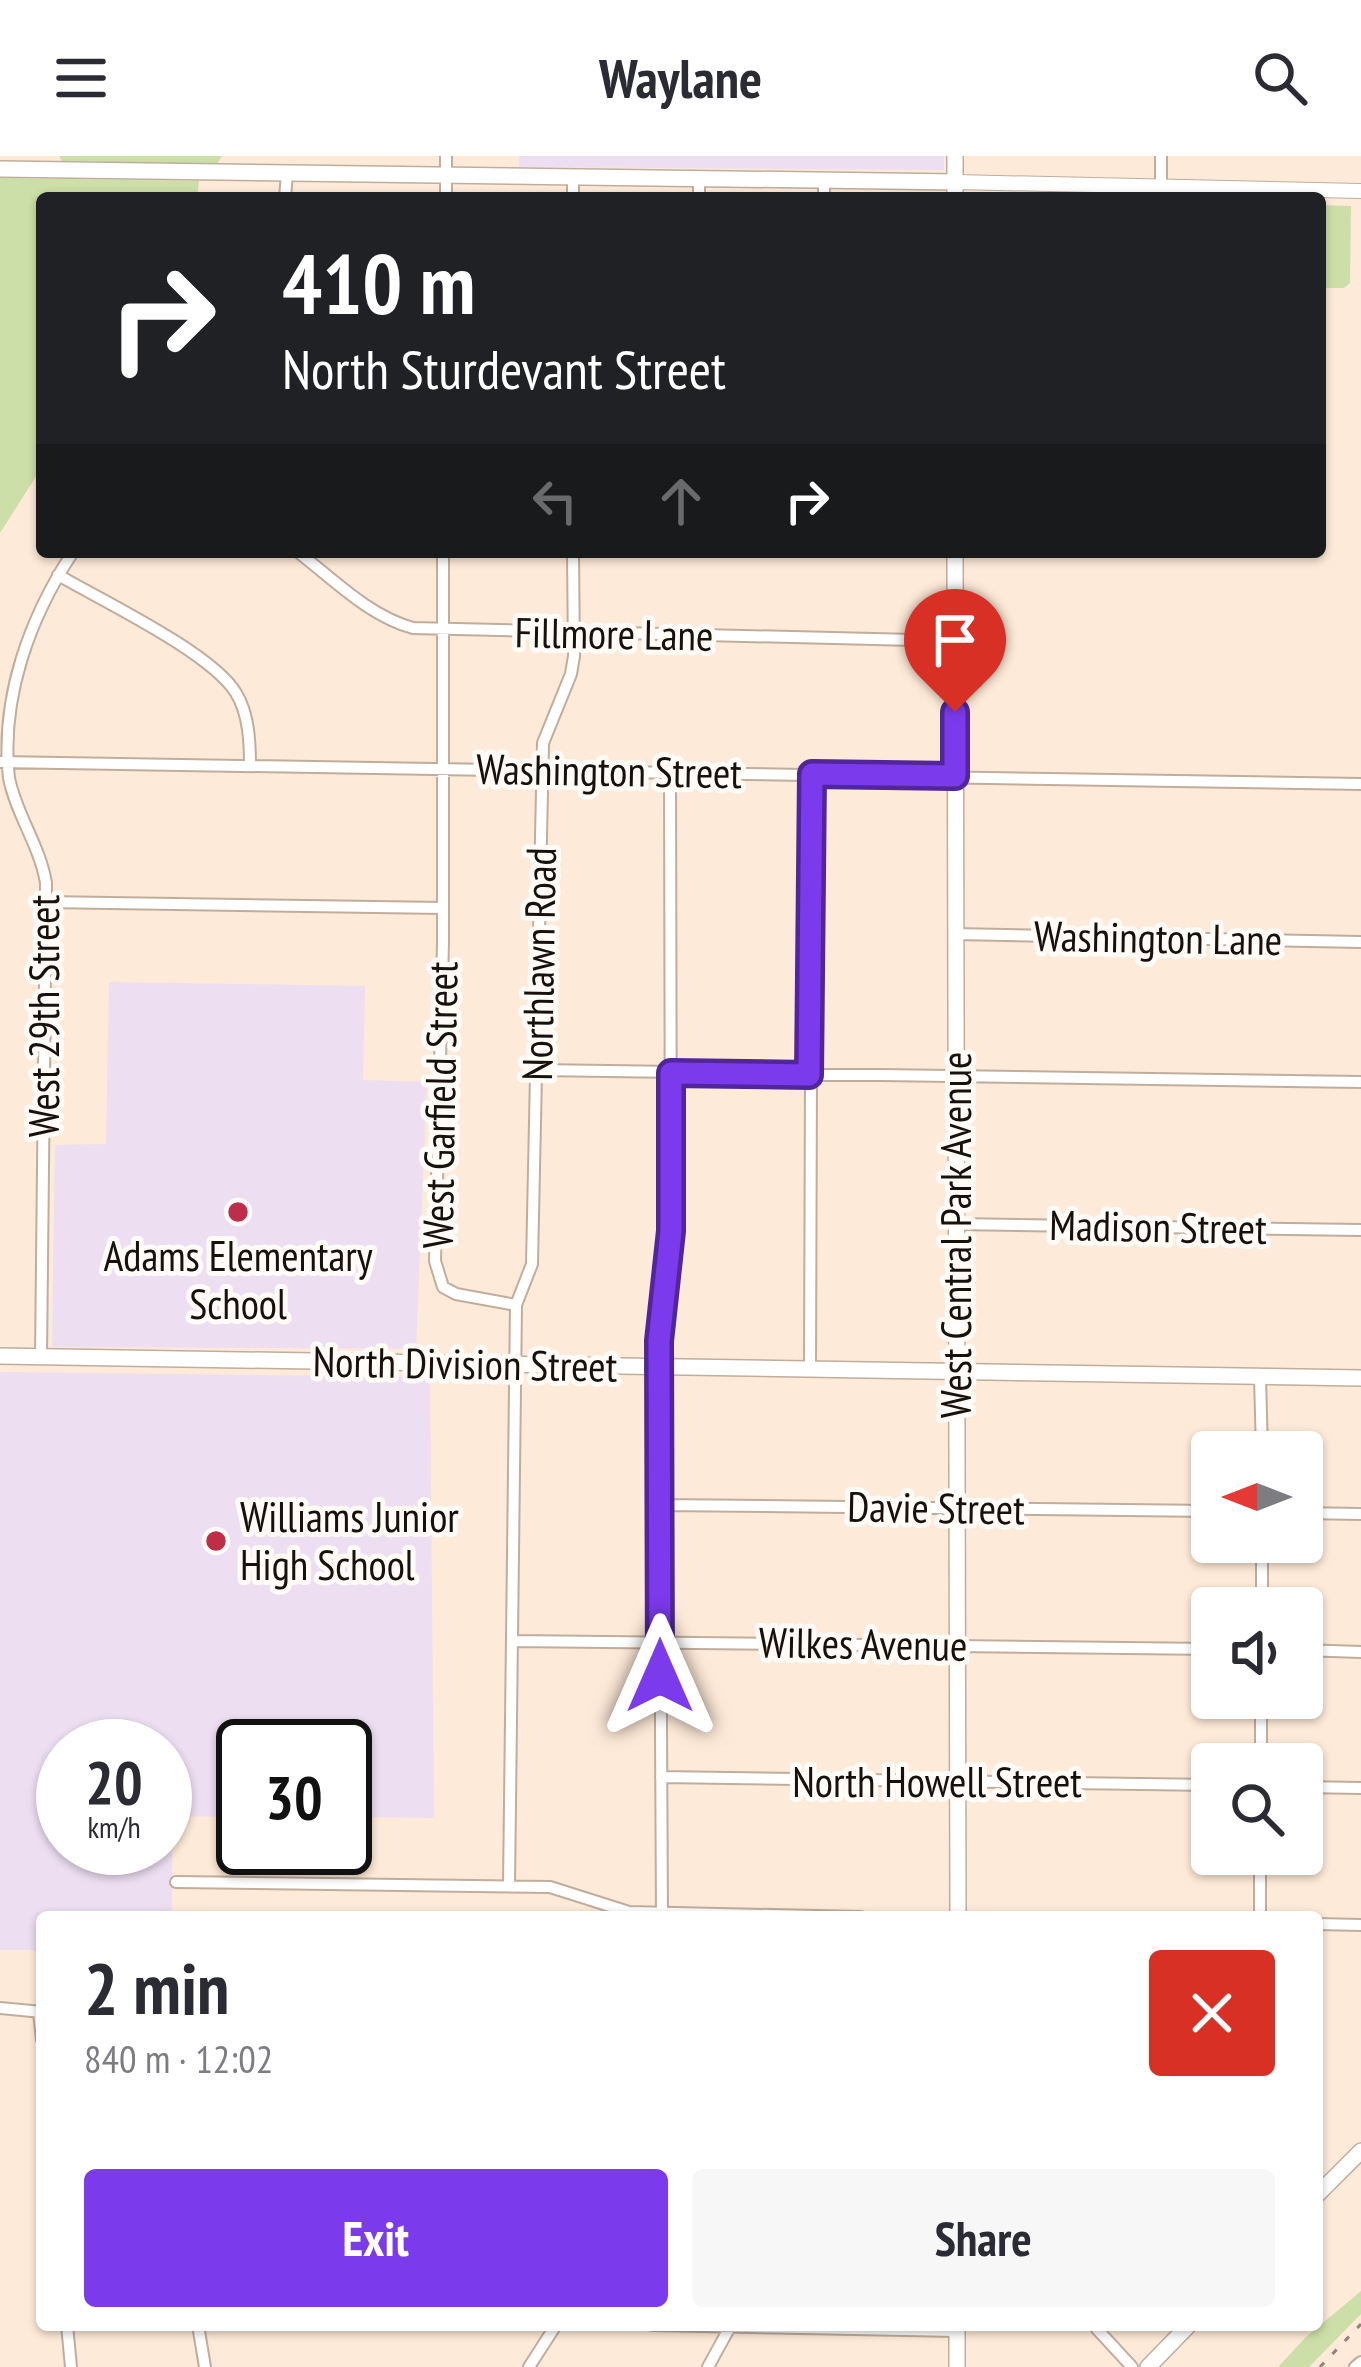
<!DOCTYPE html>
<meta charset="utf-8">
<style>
:root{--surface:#fff;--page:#f7f7f7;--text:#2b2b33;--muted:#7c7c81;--accent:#7c3aed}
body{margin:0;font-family:"PT Sans Narrow",sans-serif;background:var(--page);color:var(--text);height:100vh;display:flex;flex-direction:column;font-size:45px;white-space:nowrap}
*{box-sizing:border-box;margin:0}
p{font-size:39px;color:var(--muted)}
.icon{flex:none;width:66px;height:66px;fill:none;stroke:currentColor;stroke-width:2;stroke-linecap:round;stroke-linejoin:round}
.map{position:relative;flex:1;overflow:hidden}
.sheet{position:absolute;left:36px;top:1755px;width:1287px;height:420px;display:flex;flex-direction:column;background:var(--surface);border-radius:12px;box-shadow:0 3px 9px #0004}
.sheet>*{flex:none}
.hud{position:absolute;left:36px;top:36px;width:1290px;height:366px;border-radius:12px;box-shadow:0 3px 9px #0004;background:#202124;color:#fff;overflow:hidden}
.needle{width:78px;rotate:270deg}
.buttons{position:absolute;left:1191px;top:1275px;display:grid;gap:24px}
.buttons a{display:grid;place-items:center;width:132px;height:132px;border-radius:12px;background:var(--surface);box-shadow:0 3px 9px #0004;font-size:60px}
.speed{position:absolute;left:36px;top:1563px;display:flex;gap:24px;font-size:60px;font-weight:700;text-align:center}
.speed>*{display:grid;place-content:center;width:156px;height:156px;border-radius:50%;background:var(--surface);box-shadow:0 3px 9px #0004;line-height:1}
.speed small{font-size:30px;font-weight:400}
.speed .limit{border:6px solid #111;border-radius:18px;background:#fff;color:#111}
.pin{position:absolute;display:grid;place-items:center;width:102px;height:102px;color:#fff;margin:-123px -51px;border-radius:50% 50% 50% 0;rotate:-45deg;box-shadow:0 0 12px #0007}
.pin .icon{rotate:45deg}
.me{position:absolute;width:132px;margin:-66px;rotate:0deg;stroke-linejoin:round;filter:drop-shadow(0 0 9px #0008)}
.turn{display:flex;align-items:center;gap:42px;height:252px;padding:0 48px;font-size:54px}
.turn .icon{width:156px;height:156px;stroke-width:2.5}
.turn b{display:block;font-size:84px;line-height:102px}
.lanes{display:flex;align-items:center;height:114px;padding:0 48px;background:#0003;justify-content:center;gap:60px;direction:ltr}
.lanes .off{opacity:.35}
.round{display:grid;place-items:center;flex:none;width:126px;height:126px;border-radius:12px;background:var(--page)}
.head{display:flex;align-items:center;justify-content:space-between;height:204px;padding:0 48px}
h1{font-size:72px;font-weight:600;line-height:90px}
.button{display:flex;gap:24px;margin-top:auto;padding:24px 48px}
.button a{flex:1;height:138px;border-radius:12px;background:var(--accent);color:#fff;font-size:48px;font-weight:600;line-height:138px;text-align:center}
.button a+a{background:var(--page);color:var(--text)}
header{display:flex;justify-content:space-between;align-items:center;height:156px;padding:0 48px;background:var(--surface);font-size:54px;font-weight:600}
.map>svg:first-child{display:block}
.education{fill:#eddef2;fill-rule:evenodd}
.green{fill:#cddfa8}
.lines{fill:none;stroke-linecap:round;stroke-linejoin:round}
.minor-casing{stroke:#c0ad9c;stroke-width:14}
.tertiary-casing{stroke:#c0ad9c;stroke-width:16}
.secondary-casing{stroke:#c0ad9c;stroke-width:18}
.minor{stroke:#fff;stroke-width:10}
.tertiary{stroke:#fff;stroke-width:14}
.secondary{stroke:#fff;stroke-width:15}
.rail{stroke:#918377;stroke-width:3;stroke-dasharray:6 12;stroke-linecap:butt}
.route-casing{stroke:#51269a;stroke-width:30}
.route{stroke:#7c3aed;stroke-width:21}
.poi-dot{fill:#bf2e48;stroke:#fffbf7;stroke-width:4.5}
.labels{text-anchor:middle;stroke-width:10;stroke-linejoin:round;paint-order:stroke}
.street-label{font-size:42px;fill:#18110b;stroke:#fffbf7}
.poi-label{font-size:42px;fill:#18110b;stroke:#fffbf7}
</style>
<header><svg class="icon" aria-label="menu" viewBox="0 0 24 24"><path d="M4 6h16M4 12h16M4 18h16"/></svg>Waylane<svg class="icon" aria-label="search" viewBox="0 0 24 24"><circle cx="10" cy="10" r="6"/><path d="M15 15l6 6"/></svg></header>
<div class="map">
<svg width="1361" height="2211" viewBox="0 0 1361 2211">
<rect width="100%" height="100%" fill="#feead8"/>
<path class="education" d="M 519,0 L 944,0 L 944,14 L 519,11 Z
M 109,826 L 365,830 L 363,924 L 427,926 L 416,1193 L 52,1191 L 55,989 L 106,988 Z
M 0,1216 L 430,1221 L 434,1662 L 345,1661 L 345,1590 L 243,1590 L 243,1660 L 172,1661 L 172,1761 L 42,1761 L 42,1794 L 0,1794 ZM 63,1590 L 165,1590 L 165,1692 L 63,1692 Z"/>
<path class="green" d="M 59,0 L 222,0 L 217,8 L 62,5 Z
M 0,22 L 199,25 L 197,42 L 42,42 L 42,311 L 0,377 Z
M 1320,49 L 1351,50 L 1350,127 L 1344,132 L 1320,132 Z
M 1361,2135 L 1361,2158 L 1309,2211 L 1278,2211 L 1306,2181 Z"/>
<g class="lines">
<defs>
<path id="minor" d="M 824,24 L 824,42
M 1161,30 L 1161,0
M 285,42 L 287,17
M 446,42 L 446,0
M 573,42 L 573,21
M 699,42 L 699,22
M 298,396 C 334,424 369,460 413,472 L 955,485
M 443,396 L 443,786 L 435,1105 L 443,1131 L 456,1138 L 516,1149
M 58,419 C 103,445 212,497 236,537 C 249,558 250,587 250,610
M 0,606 L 1361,628
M 45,746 L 443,752
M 954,778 L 1361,786
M 537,914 L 1361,926
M 955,1068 L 1361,1074
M 41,1201 L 46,727 C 40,690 16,658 9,622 C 0,542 30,461 73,396
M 810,1215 L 812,618
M 1260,1221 L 1262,1296
M 661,1349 L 1212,1355
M 1302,1357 L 1361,1358
M 1262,1452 L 1262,1386
M 514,1485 L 1212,1493
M 1302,1494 L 1361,1496
M 1261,1608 L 1261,1542
M 661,1621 L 1212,1629
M 1302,1631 L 1361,1632
M 176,1726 L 550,1731 L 629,1756 L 861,1761
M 509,1730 L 516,1149 L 532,1108 L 543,587 L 571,518 L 574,500 L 573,396
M 662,1761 L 659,1185 L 671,1075 L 670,616
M 1260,1761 L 1260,1698
M 1317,1768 L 1361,1769
M 0,1852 L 42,1856
M 39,1856 L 42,1884
M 67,2169 L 71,2211
M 198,2169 L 205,2211
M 652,2169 L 957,2175
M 1097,2173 L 1132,2211
M 529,2211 L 556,2169
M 708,2211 L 731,2169
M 1355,2211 L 1361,2206"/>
<path id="tertiary" d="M 955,26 L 1361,35"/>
<path id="secondary" d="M 0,13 L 955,26
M 955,42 L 955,0
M 955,396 L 958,1761
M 0,1200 L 1361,1222
M 1317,2039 L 1361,1995
M 957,2169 L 957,2211
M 1148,2211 L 1189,2169"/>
</defs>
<use href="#minor" class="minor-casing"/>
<use href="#tertiary" class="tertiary-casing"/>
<use href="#secondary" class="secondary-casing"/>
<use href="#minor" class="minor"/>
<use href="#tertiary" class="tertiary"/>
<use href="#secondary" class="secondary"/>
<path class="rail" d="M 1320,2211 L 1361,2168"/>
</g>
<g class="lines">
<defs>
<path id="route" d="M 660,1520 L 659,1185 L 671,1075 L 671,917 L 809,919 L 812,618 L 955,620 L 955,556"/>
</defs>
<use href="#route" class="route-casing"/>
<use href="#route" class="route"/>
</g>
<g class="poi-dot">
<circle cx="238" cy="1056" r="12"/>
<circle cx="216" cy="1385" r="12"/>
</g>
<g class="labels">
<g class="street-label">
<text transform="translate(614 478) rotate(1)" y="15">Fillmore Lane</text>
<text transform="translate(609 615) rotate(1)" y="15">Washington Street</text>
<text transform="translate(1158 782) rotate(1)" y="15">Washington Lane</text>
<text transform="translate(539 808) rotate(-89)" y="15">Northlawn Road</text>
<text transform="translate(44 860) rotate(-90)" y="15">West 29th Street</text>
<text transform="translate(440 949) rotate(-89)" y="15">West Garfield Street</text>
<text transform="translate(1158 1071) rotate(1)" y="15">Madison Street</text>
<text transform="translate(956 1079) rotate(-90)" y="15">West Central Park Avenue</text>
<text transform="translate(465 1208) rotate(1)" y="15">North Division Street</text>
<text transform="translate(936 1352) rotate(1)" y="15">Davie Street</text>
<text transform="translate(863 1488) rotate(1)" y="15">Wilkes Avenue</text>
<text x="937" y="1641">North Howell Street</text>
</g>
<g class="poi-label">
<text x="238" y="1115">Adams Elementary<tspan x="238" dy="48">School</tspan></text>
<text x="240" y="1376" text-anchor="start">Williams Junior<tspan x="240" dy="48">High School</tspan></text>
</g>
</g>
</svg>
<div class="buttons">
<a><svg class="needle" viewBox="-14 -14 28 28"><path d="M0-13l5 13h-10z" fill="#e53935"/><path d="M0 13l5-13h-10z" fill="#7c7c81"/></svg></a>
<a><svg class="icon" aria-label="sound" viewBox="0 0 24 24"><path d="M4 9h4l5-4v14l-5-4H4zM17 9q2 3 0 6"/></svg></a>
<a><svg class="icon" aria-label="search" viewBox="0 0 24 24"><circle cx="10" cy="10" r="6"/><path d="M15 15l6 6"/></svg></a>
</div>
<div class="speed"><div>20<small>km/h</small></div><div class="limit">30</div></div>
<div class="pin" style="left:955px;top:556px;background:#d93025"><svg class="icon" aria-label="arrive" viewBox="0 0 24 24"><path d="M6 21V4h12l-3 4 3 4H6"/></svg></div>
<svg class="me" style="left:660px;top:1520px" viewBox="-20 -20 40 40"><path d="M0-17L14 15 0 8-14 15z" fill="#7c3aed" stroke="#fff" stroke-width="4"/></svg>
<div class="hud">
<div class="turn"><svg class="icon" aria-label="right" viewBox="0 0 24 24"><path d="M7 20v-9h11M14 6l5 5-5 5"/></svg><div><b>410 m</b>North Sturdevant Street</div></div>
<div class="lanes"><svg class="icon off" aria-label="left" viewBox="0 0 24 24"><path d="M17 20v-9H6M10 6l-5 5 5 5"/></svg><svg class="icon off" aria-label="ahead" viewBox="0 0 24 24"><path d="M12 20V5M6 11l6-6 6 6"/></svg><svg class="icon" aria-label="right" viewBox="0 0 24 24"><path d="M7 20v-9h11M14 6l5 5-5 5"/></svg></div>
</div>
<section class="sheet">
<div class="head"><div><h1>2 min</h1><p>840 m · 12:02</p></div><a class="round" style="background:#d93025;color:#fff"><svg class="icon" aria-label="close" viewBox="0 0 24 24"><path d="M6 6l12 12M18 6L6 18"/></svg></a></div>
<div class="button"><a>Exit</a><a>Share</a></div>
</section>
</div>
